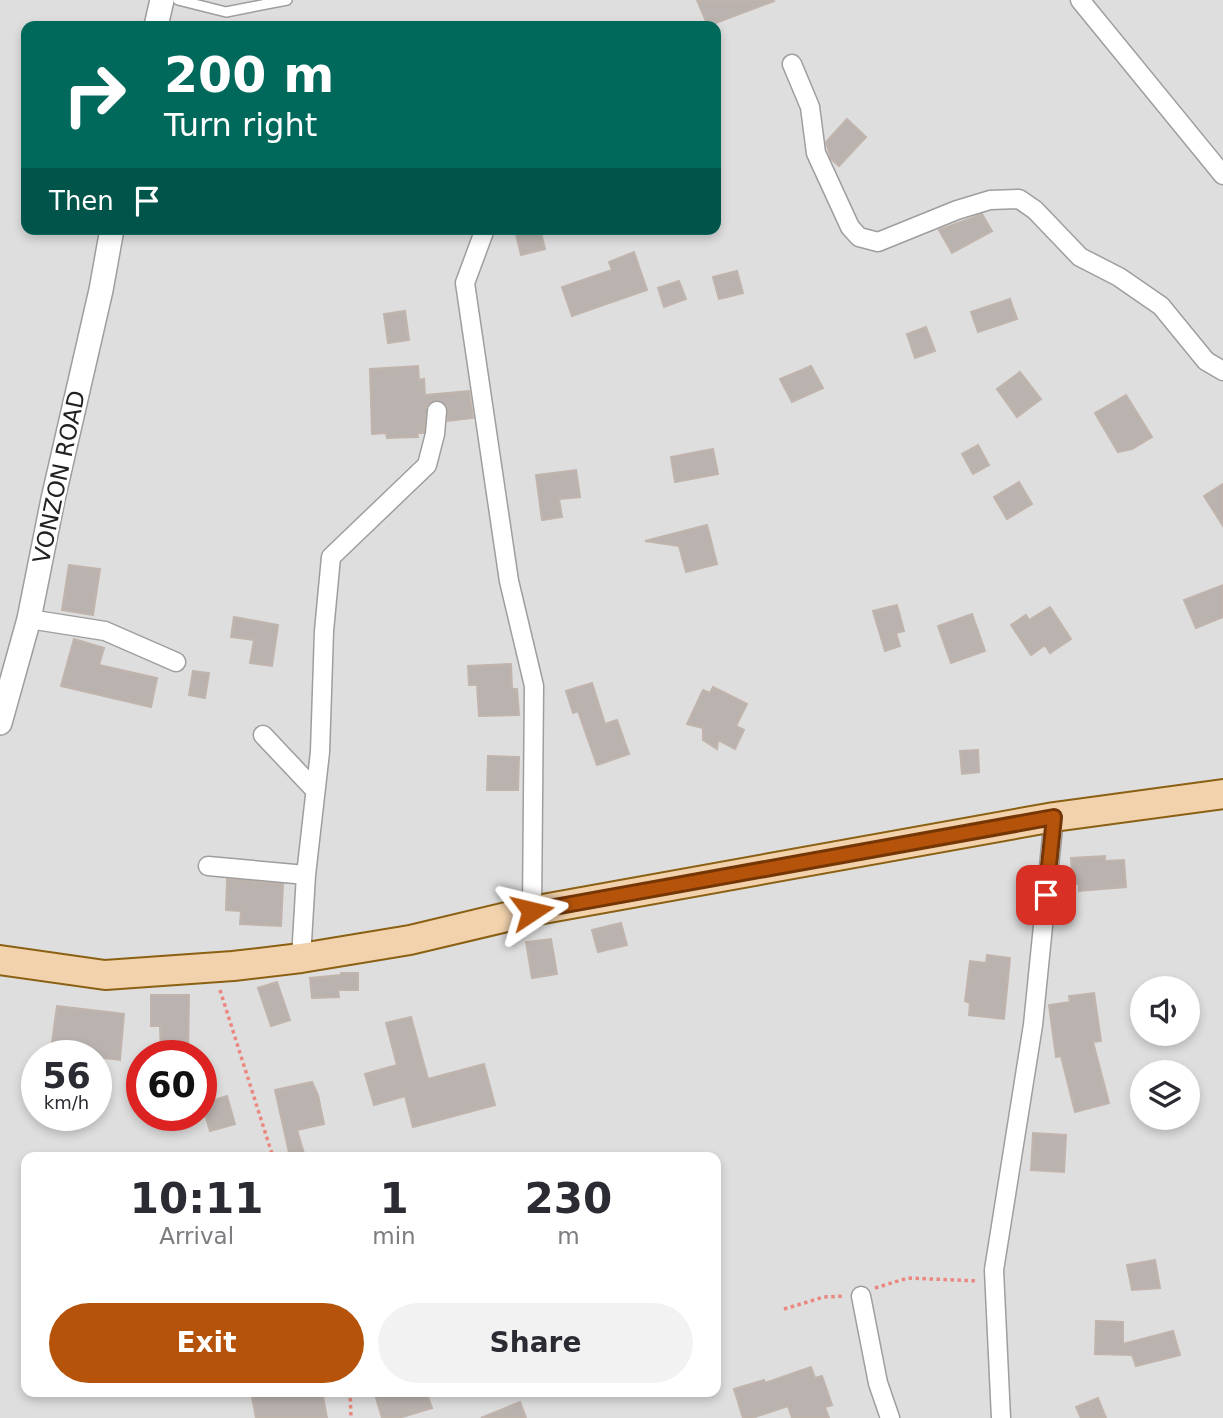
<!DOCTYPE html>
<style>
:root{--surface:#fff;--page:#f2f2f3;--text:#2b2b33;--muted:#7c7c81;--accent:#b45309}
body{margin:0;font-family:"DejaVu Sans",sans-serif;background:var(--page);color:var(--text);height:100vh;display:flex;flex-direction:column;font-size:26px;white-space:nowrap}
*{box-sizing:border-box;margin:0}
p{font-size:23px;color:var(--muted)}
.icon{flex:none;width:38px;height:38px;fill:none;stroke:currentColor;stroke-width:2;stroke-linecap:round;stroke-linejoin:round}
.map{position:relative;flex:1;overflow:hidden}
.sheet{position:absolute;left:21px;top:1152px;width:700px;height:245px;display:flex;flex-direction:column;background:var(--surface);border-radius:14px;box-shadow:0 4px 10px #0003}
.sheet>*{flex:none}
.banner{position:absolute;left:21px;top:21px;width:700px;height:214px;border-radius:14px;box-shadow:0 4px 10px #0003;background:#00695c;color:#fff;overflow:hidden}
.tools{position:absolute;left:1130px;top:976px;display:grid;gap:14px}
.tools a{display:grid;place-items:center;width:70px;height:70px;border-radius:50%;background:var(--surface);box-shadow:0 4px 10px #0003;font-size:35px}
.speed{position:absolute;left:21px;top:1040px;display:flex;gap:14px;font-size:35px;font-weight:700;text-align:center}
.speed>*{display:grid;place-content:center;width:91px;height:91px;border-radius:50%;background:var(--surface);box-shadow:0 4px 10px #0003;line-height:1}
.speed small{font-size:18px;font-weight:400}
.speed .limit{border:10px solid #d22;background:#fff;color:#111}
.pin{position:absolute;display:grid;place-items:center;width:60px;height:60px;color:#fff;margin:-30px;border-radius:14px;box-shadow:0 4px 10px #0006}
.me{position:absolute;width:77px;margin:-38px;rotate:80deg;stroke-linejoin:round;filter:drop-shadow(0 0 5px #0008)}
.turn{display:flex;align-items:center;gap:24px;height:147px;padding:0 28px;font-size:32px}
.turn .icon{width:91px;height:91px;stroke-width:2.5}
.turn b{display:block;font-size:49px;line-height:60px}
.then{display:flex;align-items:center;height:66px;padding:0 28px;background:#0003;gap:14px;font-size:26px}
.eta{display:flex;justify-content:space-evenly;align-items:center;height:119px;text-align:center}
.eta b{font-size:42px;font-weight:600;line-height:49px}
.cta{display:flex;gap:14px;margin-top:auto;padding:14px 28px}
.cta a{flex:1;height:80px;border-radius:42px;background:var(--accent);color:#fff;font-size:28px;font-weight:600;line-height:80px;text-align:center}
.cta a+a{background:var(--page);color:var(--text)}
.map>svg:first-child{display:block}
.residential{fill:#dedede;fill-rule:evenodd}
.building{fill:#b9b2ae;stroke:#c0b4ac;stroke-width:2}
.lines{fill:none;stroke-linecap:round;stroke-linejoin:round}
.service-casing{stroke:#9e9e9e;stroke-width:12}
.minor-casing{stroke:#9e9e9e;stroke-width:21}
.tertiary-casing{stroke:#9e9e9e;stroke-width:26}
.primary-casing{stroke:#8b6012;stroke-width:32}
.path{stroke:#ea887f;stroke-width:3.5;stroke-dasharray:3.5 3.5;stroke-linecap:butt}
.service{stroke:#fff;stroke-width:9}
.minor{stroke:#fff;stroke-width:18}
.tertiary{stroke:#fff;stroke-width:23}
.primary{stroke:#f1d2ac;stroke-width:28}
.route-casing{stroke:#753606;stroke-width:18}
.route{stroke:#b45309;stroke-width:12}
.labels{text-anchor:middle;stroke-width:5;stroke-linejoin:round;paint-order:stroke}
.street-label{font-size:23px;fill:#212121;stroke:#fff}
</style>
<div class="map">
<svg width="1223" height="1418" viewBox="0 0 1223 1418">
<rect width="100%" height="100%" fill="#f0ede8"/>
<path class="residential" d="M 0,0 L 1223,0 L 1223,1418 L 0,1418 ZM 26,26 L 716,26 L 716,229 L 26,229 ZM 1143,989 L 1188,989 L 1188,1034 L 1143,1034 ZM 37,1055 L 96,1055 L 96,1115 L 37,1115 ZM 142,1055 L 201,1055 L 201,1115 L 142,1115 ZM 1143,1073 L 1188,1073 L 1188,1118 L 1143,1118 ZM 26,1157 L 716,1157 L 716,1391 L 26,1391 Z"/>
<path class="building" d="M 697,0 L 773,0 L 774,1 L 708,26 Z
M 847,119 L 866,137 L 839,166 L 831,159 L 826,142 Z
M 982,214 L 992,231 L 952,253 L 939,230 Z
M 540,229 L 545,249 L 521,255 L 516,234 Z
M 634,252 L 647,290 L 572,316 L 562,287 L 612,270 L 609,262 Z
M 737,271 L 743,293 L 719,299 L 713,277 Z
M 679,281 L 686,299 L 664,307 L 658,288 Z
M 1010,299 L 1017,319 L 978,332 L 971,312 Z
M 405,311 L 409,340 L 388,343 L 384,314 Z
M 926,327 L 935,351 L 915,358 L 907,334 Z
M 418,366 L 419,380 L 424,379 L 425,395 L 469,391 L 473,418 L 448,421 L 447,406 L 437,400 L 427,405 L 424,433 L 417,433 L 418,437 L 387,438 L 386,433 L 372,434 L 370,369 Z
M 811,366 L 823,388 L 792,402 L 780,379 Z
M 1020,372 L 1041,399 L 1017,417 L 997,389 Z
M 1126,395 L 1152,437 L 1132,449 L 1118,452 L 1095,413 Z
M 978,445 L 989,465 L 973,474 L 962,454 Z
M 713,449 L 718,474 L 675,482 L 671,457 Z
M 576,470 L 580,497 L 559,499 L 562,517 L 542,520 L 536,475 Z
M 1019,482 L 1032,504 L 1007,519 L 994,497 Z
M 1223,484 L 1223,526 L 1204,496 Z
M 707,525 L 717,564 L 686,572 L 679,546 L 645,541 Z
M 69,565 L 100,569 L 93,615 L 62,610 Z
M 1223,585 L 1223,617 L 1196,628 L 1184,600 Z
M 897,605 L 904,631 L 896,633 L 900,646 L 885,651 L 873,611 Z
M 1050,607 L 1071,639 L 1050,653 L 1045,645 L 1031,655 L 1011,625 L 1026,615 L 1029,620 Z
M 972,614 L 985,651 L 951,663 L 938,626 Z
M 234,617 L 278,625 L 272,666 L 250,663 L 254,640 L 231,637 Z
M 74,639 L 104,648 L 99,665 L 157,678 L 151,707 L 61,686 Z
M 511,664 L 512,689 L 517,689 L 519,715 L 479,716 L 477,685 L 469,685 L 468,666 Z
M 193,671 L 209,673 L 205,698 L 189,695 Z
M 592,683 L 605,724 L 617,720 L 629,754 L 597,765 L 578,711 L 573,713 L 566,691 Z
M 713,687 L 747,704 L 736,726 L 744,730 L 735,749 L 718,740 L 717,749 L 703,740 L 703,728 L 687,724 L 703,690 L 710,693 Z
M 978,750 L 979,772 L 962,774 L 960,751 Z
M 488,756 L 519,757 L 518,790 L 487,790 Z
M 1105,856 L 1105,861 L 1124,860 L 1126,887 L 1079,891 L 1079,884 L 1073,884 L 1071,858 Z
M 227,879 L 283,884 L 281,926 L 240,924 L 241,911 L 226,910 Z
M 621,923 L 627,945 L 598,952 L 592,930 Z
M 551,939 L 557,974 L 532,978 L 526,942 Z
M 987,955 L 1010,958 L 1004,1019 L 969,1015 L 970,1003 L 965,1001 L 970,961 L 986,963 Z
M 341,973 L 358,973 L 358,990 L 338,990 L 339,997 L 312,998 L 310,978 L 341,975 Z
M 277,982 L 290,1020 L 271,1026 L 258,988 Z
M 1094,993 L 1101,1041 L 1093,1042 L 1109,1103 L 1075,1112 L 1061,1056 L 1056,1057 L 1049,1005 L 1070,1002 L 1069,996 Z
M 151,995 L 189,995 L 188,1055 L 161,1055 L 160,1026 L 151,1026 Z
M 57,1006 L 124,1014 L 120,1060 L 96,1057 L 96,1055 L 65,1055 L 66,1045 L 52,1043 Z
M 411,1017 L 428,1079 L 484,1064 L 495,1105 L 413,1127 L 405,1096 L 374,1105 L 365,1074 L 397,1065 L 386,1023 Z
M 312,1082 L 318,1095 L 324,1124 L 297,1130 L 305,1157 L 290,1157 L 275,1090 Z
M 227,1096 L 235,1124 L 210,1131 L 202,1104 Z
M 1033,1133 L 1066,1135 L 1064,1172 L 1031,1170 Z
M 1155,1260 L 1160,1288 L 1132,1290 L 1127,1265 Z
M 1096,1321 L 1123,1322 L 1123,1344 L 1173,1331 L 1180,1355 L 1136,1366 L 1132,1355 L 1095,1354 Z
M 811,1367 L 815,1378 L 822,1376 L 832,1405 L 825,1407 L 829,1418 L 792,1418 L 788,1406 L 752,1418 L 743,1418 L 734,1389 L 764,1380 L 765,1383 Z
M 284,1391 L 322,1391 L 327,1418 L 256,1418 L 252,1397 Z
M 374,1391 L 426,1391 L 432,1408 L 399,1418 L 382,1418 Z
M 1098,1398 L 1106,1418 L 1081,1418 L 1076,1407 Z
M 520,1402 L 526,1418 L 481,1418 Z"/>
<g class="lines">
<defs>
<path id="service" d="M 178,0 L 226,12 L 287,0"/>
<path id="minor" d="M 1080,0 L 1223,175
M 792,64 L 810,107 L 816,153 L 850,227 L 859,237 L 878,242 L 957,210 L 990,200 L 1019,199 L 1035,210 L 1080,257 L 1119,277 L 1161,306 L 1206,361 L 1223,371
M 485,229 L 465,283 L 509,581 L 534,686 L 532,911
M 29,619 L 105,631 L 176,662
M 263,735 L 315,790
M 208,866 L 306,875
M 301,958 L 306,875 L 320,752 L 324,631 L 331,557 L 427,465 L 435,434 L 437,411
M 861,1296 L 878,1383 L 890,1418
M 1001,1418 L 994,1270 L 1033,1025 L 1054,817"/>
<path id="tertiary" d="M 156,26 L 162,0
M 0,723 L 29,619 L 53,499 L 101,290 L 112,229"/>
<path id="primary" d="M 0,960 L 105,975 L 233,966 L 301,958 L 410,940 L 532,911 L 1054,817 L 1223,794"/>
</defs>
<use href="#service" class="service-casing"/>
<use href="#minor" class="minor-casing"/>
<use href="#tertiary" class="tertiary-casing"/>
<use href="#primary" class="primary-casing"/>
<path class="path" d="M 220,990 L 273,1157
M 875,1288 L 908,1278 L 978,1281
M 784,1309 L 824,1297 L 845,1296
M 350,1391 L 351,1418"/>
<use href="#service" class="service"/>
<use href="#minor" class="minor"/>
<use href="#tertiary" class="tertiary"/>
<use href="#primary" class="primary"/>
</g>
<g class="lines">
<defs>
<path id="route" d="M 532,911 L 1054,817 L 1046,895"/>
</defs>
<use href="#route" class="route-casing"/>
<use href="#route" class="route"/>
</g>
<g class="labels">
<g class="street-label">
<text transform="translate(59 477) rotate(-78)" y="8">VONZON ROAD</text>
</g>
</g>
</svg>
<div class="tools">
<a><svg class="icon" aria-label="sound" viewBox="0 0 24 24"><path d="M4 9h4l5-4v14l-5-4H4zM17 9q2 3 0 6"/></svg></a>
<a><svg class="icon" aria-label="layers" viewBox="0 0 24 24"><path d="M12 4l9 5-9 5-9-5zM3 14l9 5 9-5"/></svg></a>
</div>
<div class="speed"><div>56<small>km/h</small></div><div class="limit">60</div></div>
<div class="pin" style="left:1046px;top:895px;background:#d93025"><svg class="icon" aria-label="arrive" viewBox="0 0 24 24"><path d="M6 21V4h12l-3 4 3 4H6"/></svg></div>
<svg class="me" style="left:532px;top:911px" viewBox="-20 -20 40 40"><path d="M0-17L14 15 0 8-14 15z" fill="#b45309" stroke="#fff" stroke-width="4"/></svg>
<div class="banner">
<div class="turn"><svg class="icon" aria-label="right" viewBox="0 0 24 24"><path d="M7 20v-9h11M14 6l5 5-5 5"/></svg><div><b>200 m</b>Turn right</div></div>
<div class="then">Then<svg class="icon" aria-label="arrive" viewBox="0 0 24 24"><path d="M6 21V4h12l-3 4 3 4H6"/></svg></div>
</div>
<section class="sheet">
<div class="eta">
<div><b>10:11</b><p>Arrival</p></div>
<div><b>1</b><p>min</p></div>
<div><b>230</b><p>m</p></div>
</div>
<div class="cta"><a>Exit</a><a>Share</a></div>
</section>
</div>
